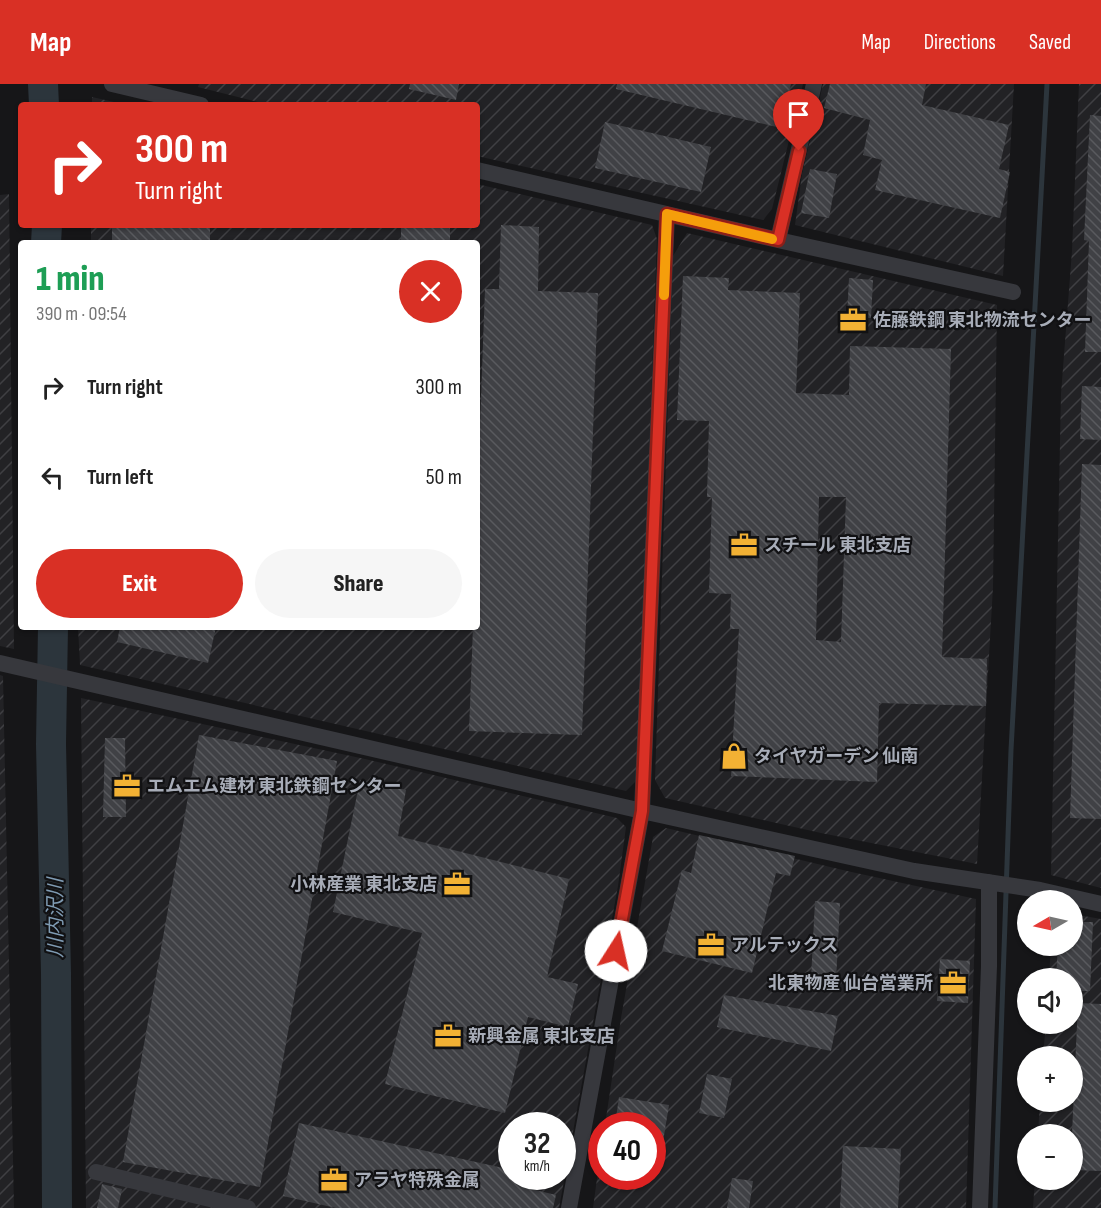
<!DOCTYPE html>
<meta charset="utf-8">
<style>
:root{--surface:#fff;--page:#f6f6f6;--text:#222;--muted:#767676;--accent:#d93025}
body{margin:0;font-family:"Sofia Sans Condensed","Noto Sans JP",sans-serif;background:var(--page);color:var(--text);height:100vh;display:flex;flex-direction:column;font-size:22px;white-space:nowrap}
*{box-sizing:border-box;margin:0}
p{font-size:20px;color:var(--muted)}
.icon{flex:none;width:33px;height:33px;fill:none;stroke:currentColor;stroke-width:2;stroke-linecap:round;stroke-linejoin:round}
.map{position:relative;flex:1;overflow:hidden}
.drawer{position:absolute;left:18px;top:156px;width:462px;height:390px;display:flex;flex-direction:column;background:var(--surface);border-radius:6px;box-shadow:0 2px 4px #0004}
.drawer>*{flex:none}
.top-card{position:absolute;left:18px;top:18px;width:462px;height:126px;border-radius:6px;box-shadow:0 2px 4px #0004;background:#d93025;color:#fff;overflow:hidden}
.needle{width:39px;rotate:261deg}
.controls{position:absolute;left:1017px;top:806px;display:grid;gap:12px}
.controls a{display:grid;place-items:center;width:66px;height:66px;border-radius:50%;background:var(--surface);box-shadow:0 2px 4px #0004;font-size:30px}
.speed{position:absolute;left:498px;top:1028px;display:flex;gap:12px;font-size:30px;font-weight:700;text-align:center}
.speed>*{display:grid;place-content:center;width:78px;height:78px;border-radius:50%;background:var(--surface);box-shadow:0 2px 4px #0004;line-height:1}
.speed small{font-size:15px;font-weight:400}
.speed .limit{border:9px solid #d22;background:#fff;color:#111}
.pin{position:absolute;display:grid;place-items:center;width:51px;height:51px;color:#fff;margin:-62px -26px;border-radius:50% 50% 50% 0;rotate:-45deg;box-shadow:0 0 6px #0007}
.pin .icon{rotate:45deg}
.me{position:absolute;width:66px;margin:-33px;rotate:10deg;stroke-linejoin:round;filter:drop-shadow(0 0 4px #0008)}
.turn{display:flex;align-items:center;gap:21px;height:126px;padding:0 18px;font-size:27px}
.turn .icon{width:78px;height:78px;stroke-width:2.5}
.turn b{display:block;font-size:42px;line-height:51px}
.round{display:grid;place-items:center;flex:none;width:63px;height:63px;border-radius:32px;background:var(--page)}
.head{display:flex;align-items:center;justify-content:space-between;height:102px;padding:0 18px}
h1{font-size:36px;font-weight:800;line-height:45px;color:#1e9e55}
.cta{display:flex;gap:12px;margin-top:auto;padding:12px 18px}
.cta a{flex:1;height:69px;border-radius:36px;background:var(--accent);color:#fff;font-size:24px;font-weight:800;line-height:69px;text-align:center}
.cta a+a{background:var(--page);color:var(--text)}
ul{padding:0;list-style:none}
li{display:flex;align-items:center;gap:18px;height:90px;padding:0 18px}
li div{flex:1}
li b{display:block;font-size:22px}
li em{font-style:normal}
header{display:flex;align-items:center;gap:36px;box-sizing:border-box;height:84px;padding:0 30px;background:var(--accent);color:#fff}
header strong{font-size:28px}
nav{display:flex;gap:33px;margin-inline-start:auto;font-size:21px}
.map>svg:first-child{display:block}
.industrial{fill:url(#industrial-furrows);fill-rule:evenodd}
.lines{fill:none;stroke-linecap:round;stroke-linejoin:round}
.stream{stroke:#2c353c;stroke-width:5}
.river{stroke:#2c353c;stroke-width:30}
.building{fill:url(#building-back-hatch);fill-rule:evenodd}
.minor{stroke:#37383d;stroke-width:16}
.route-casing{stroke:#8d1f18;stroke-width:15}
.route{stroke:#d93025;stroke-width:10}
.slow{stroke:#f59e0b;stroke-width:10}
.labels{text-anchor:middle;stroke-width:4.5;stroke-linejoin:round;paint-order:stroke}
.poi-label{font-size:18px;font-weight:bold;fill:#a8adb8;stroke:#111113;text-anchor:start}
.water-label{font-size:20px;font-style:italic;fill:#7f9bb3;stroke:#111113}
</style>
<header>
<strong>Map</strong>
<nav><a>Map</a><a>Directions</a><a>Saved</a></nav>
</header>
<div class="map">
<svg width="1101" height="1124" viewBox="0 0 1101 1124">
<defs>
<pattern id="industrial-furrows" width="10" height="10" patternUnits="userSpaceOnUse" patternTransform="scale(1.5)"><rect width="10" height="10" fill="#222225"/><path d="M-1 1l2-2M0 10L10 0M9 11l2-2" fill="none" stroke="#3f3f43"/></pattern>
<pattern id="building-back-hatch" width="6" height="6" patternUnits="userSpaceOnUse" patternTransform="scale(1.5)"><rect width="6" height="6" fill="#404145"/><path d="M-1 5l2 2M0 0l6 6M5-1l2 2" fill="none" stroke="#595a5e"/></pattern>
</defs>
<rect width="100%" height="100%" fill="#161618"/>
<path class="industrial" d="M 199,0 L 803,0 L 772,125 L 763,136 L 477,72 L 477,21 L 270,21 L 198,3 Z
M 823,0 L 1014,0 L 1003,192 L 795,141 L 802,90 Z
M 1079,0 L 1101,0 L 1101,804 L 1051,791 L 1061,310 L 1072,167 Z
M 92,13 L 127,21 L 92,21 Z
M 477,100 L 652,141 L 657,155 L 637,696 L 626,707 L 80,581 L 78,543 L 477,543 L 477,159 L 91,159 L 91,141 L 477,141 Z
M 9,110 L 14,565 L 0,562 L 0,111 Z
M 687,149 L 997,221 L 993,503 L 977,780 L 821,749 L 665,714 L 655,696 L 673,172 Z
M 0,591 L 3,592 L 14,1124 L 0,1124 Z
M 81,614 L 365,675 L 617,734 L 626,743 L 618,802 L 559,1124 L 86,1124 ZM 512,1041 L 562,1041 L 562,1092 L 512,1092 Z
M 666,744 L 847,787 L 976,815 L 966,1124 L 593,1124 L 601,1065 L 602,1092 L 652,1092 L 652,1041 L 605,1041 L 621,934 L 653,753 Z
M 1073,830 L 1101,835 L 1101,1124 L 1033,1124 L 1035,1095 L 1072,1095 L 1072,1050 L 1038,1050 L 1040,1017 L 1072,1017 L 1072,972 L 1043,972 L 1046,939 L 1072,939 L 1072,894 L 1049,894 L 1051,861 L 1072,861 Z"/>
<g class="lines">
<path class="stream" d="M 995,1124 L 1011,666 L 1047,0"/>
<path class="river" d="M 43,0 L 44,21
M 46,159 L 47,141
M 53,543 L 51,660 L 56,889 L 57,1124"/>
</g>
<path class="building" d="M 410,0 L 459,0 L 456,16 L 409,5 Z
M 617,0 L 791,0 L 781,44 L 616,5 Z
M 830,0 L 926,0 L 922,21 L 1009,41 L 999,85 L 1010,88 L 1000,134 L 875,106 L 882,76 L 863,71 L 870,36 L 824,24 Z
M 1090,31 L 1101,32 L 1101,268 L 1085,268 L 1089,157 L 1084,156 Z
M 605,38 L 711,63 L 701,108 L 595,84 Z
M 810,85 L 837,90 L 829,134 L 801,129 Z
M 112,141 L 210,141 L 210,159 L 112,159 Z
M 401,141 L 450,141 L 450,159 L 401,159 Z
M 501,141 L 539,143 L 538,207 L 598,209 L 582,651 L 469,647 L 473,543 L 477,543 L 477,423 L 485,205 L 499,205 Z
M 683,192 L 729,194 L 728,206 L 800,209 L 796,309 L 849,311 L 850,262 L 951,265 L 942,573 L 987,575 L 986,622 L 879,619 L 877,698 L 731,692 L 739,545 L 730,545 L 731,510 L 709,509 L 712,413 L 707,413 L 709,337 L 677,336 ZM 819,413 L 846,413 L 841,558 L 816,556 Z
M 849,194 L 873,196 L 871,234 L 847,233 Z
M 1082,302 L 1101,303 L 1101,356 L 1080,355 Z
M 1082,380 L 1101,381 L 1101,735 L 1070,734 Z
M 120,543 L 216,543 L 208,579 L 117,558 Z
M 199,651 L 337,677 L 260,1103 L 123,1078 Z
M 105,654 L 125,654 L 126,733 L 103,733 Z
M 360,696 L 406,706 L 398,752 L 569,795 L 547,893 L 578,900 L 568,943 L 528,933 L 505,1029 L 385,1000 L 422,849 L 333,828 Z
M 699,751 L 795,772 L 790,792 L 776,789 L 752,889 L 662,867 L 682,786 L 691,789 Z
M 815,817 L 840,819 L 836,897 L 811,895 Z
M 1072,838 L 1093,838 L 1090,907 L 1072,907 L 1072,894 L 1056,894 L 1058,861 L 1072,861 Z
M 940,875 L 970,877 L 968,919 L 937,917 Z
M 724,911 L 838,932 L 831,967 L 717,943 Z
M 1078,919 L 1101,920 L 1101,1087 L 1072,1086 L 1072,1050 Z
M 707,990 L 732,995 L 724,1034 L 699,1029 Z
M 619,1013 L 669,1021 L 660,1076 L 652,1076 L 652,1041 L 615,1041 Z
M 299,1039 L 512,1086 L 512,1092 L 530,1092 L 527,1104 L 556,1111 L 553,1124 L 336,1124 L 283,1112 Z
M 843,1062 L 901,1065 L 898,1124 L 840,1124 Z
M 732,1094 L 753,1097 L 749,1124 L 727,1124 Z
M 102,1100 L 122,1105 L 118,1124 L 97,1124 Z"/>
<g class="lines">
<path class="minor" d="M 112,0 L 201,21
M 477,86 L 778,156 L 1013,208
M 778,156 L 814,0
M 0,579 L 642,727 L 914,787 L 1040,806 L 1101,820
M 96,1088 L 248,1124
M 569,1124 L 642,727 L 667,130
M 980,1124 L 989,882 L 989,798"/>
</g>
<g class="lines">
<defs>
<path id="route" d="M 616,867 L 642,727 L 667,130 L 778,156 L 799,67"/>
</defs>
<use href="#route" class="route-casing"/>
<use href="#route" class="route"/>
<path class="slow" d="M 664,211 L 667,130 L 772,155"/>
</g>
<defs>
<symbol id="office-bare" viewBox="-9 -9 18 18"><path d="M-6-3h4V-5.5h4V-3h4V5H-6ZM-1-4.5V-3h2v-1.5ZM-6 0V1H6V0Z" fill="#f2b134" stroke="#111113" stroke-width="2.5" paint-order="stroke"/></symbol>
<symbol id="shop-bare" viewBox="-9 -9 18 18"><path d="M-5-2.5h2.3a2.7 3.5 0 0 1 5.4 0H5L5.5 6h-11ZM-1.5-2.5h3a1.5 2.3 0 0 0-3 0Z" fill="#f2b134" stroke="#111113" stroke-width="2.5" paint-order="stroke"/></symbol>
</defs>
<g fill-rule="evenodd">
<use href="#office-bare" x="834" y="217" width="38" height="38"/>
<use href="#office-bare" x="725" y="442" width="38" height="38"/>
<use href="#shop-bare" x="715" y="653" width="38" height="38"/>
<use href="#office-bare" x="108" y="683" width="38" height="38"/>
<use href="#office-bare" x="438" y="781" width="38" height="38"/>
<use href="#office-bare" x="692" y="842" width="38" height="38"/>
<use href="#office-bare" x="934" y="880" width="38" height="38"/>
<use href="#office-bare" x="429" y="933" width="38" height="38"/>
<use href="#office-bare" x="315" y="1077" width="38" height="38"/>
</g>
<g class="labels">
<g class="poi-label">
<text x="873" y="242">佐藤鉄鋼 東北物流センター</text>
<text x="764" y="467">スチール 東北支店</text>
<text x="754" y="678">タイヤガーデン 仙南</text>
<text x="147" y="708">エムエム建材 東北鉄鋼センター</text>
<text x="437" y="806" text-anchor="end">小林産業 東北支店</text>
<text x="731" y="867">アルテックス</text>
<text x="933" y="905" text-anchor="end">北東物産 仙台営業所</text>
<text x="468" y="958">新興金属 東北支店</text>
<text x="354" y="1102">アラヤ特殊金属</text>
</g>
<g class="water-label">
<text transform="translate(55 834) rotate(-90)" y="7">川内沢川</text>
</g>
</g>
</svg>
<div class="controls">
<a><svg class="needle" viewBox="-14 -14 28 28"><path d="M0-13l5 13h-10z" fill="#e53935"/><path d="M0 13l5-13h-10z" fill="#767676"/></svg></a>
<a><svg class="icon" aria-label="sound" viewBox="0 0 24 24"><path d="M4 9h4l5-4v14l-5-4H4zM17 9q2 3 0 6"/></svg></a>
<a>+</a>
<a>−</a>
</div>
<div class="speed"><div>32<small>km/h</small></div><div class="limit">40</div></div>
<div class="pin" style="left:799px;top:67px;background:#d93025"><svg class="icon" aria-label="arrive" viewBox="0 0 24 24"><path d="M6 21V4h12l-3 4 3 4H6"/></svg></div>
<svg class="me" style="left:616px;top:867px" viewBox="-20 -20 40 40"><circle r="19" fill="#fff"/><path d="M0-13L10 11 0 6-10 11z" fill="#d93025"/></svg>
<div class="top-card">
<div class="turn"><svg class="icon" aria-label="right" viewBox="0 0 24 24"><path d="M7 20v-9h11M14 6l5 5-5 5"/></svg><div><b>300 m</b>Turn right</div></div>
</div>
<section class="drawer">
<div class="head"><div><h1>1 min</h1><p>390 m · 09:54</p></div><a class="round" style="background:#d93025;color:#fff"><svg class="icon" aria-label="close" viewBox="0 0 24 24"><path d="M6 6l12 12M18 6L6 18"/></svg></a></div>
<ul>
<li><svg class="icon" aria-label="right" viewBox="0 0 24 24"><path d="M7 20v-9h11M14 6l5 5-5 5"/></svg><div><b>Turn right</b></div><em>300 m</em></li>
<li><svg class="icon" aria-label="left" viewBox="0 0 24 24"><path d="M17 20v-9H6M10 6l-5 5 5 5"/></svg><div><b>Turn left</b></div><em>50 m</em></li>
</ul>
<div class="cta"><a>Exit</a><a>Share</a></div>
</section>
</div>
